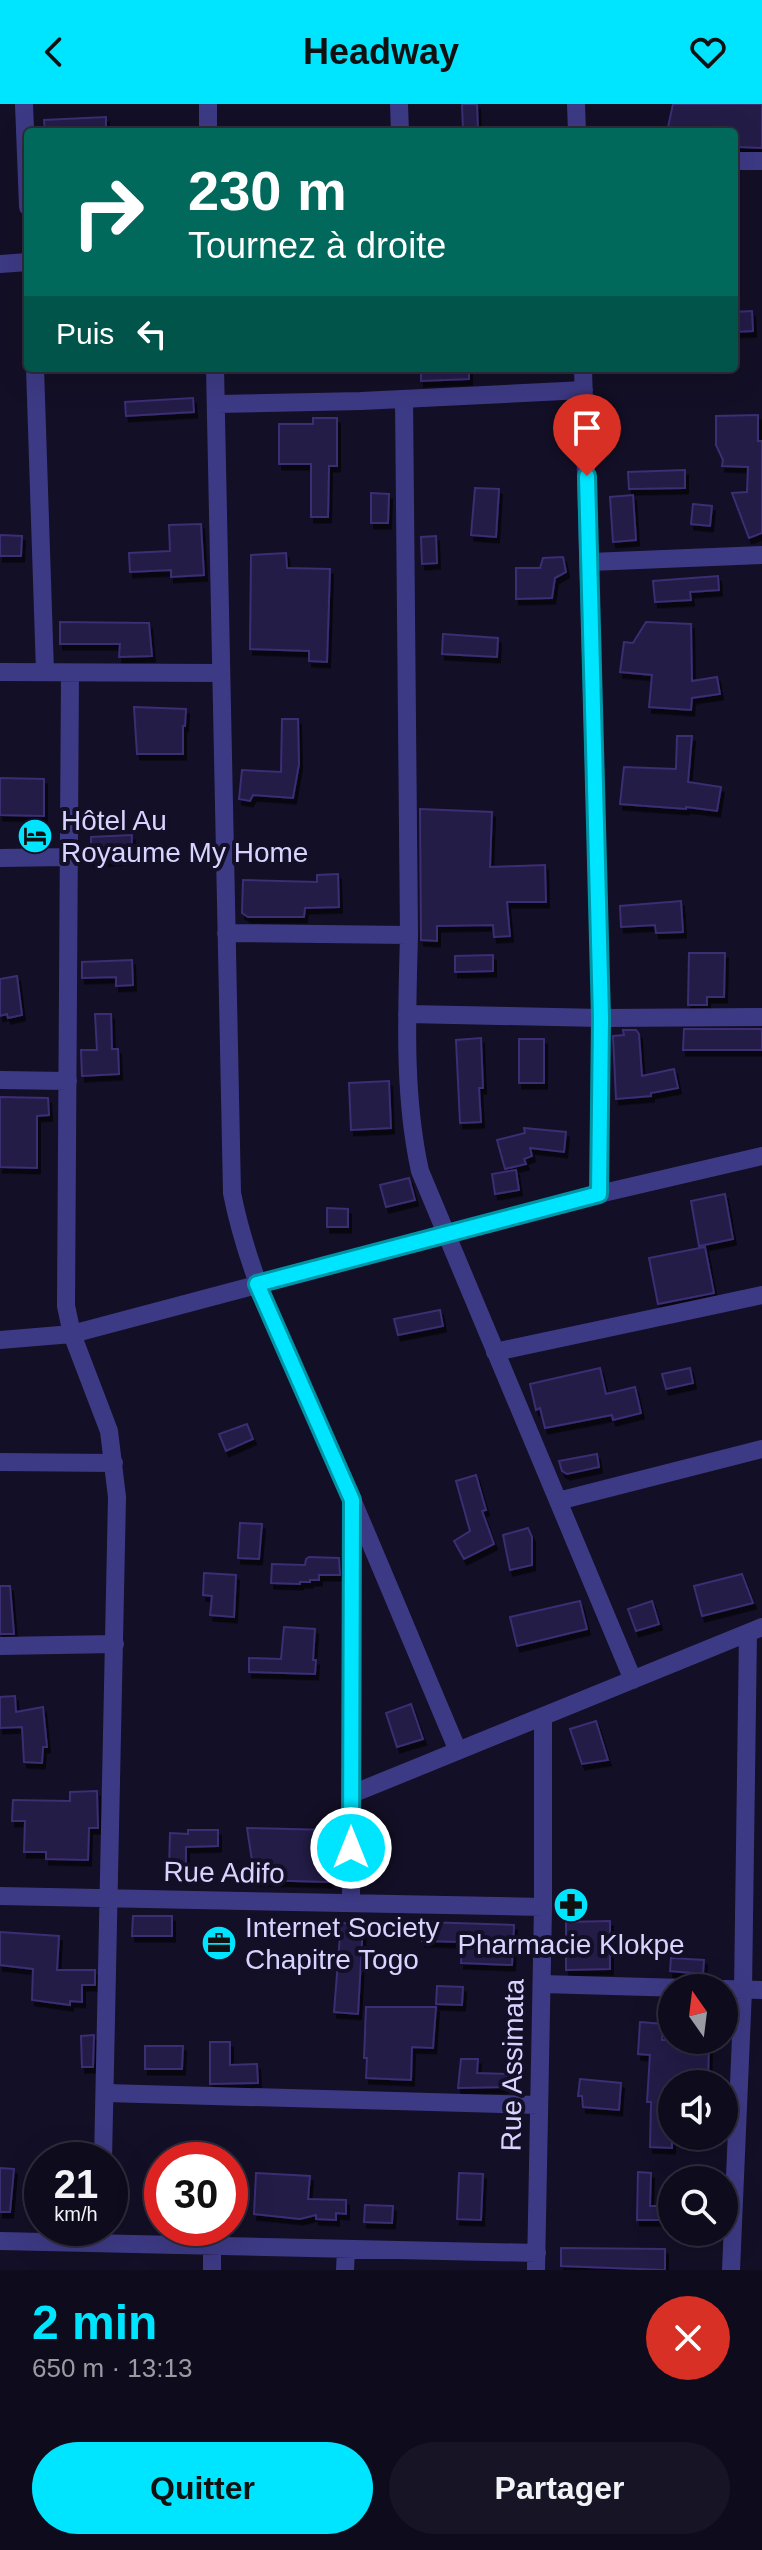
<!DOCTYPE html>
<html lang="fr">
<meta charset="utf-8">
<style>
:root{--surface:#0e0b1c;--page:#171425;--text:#f1f3f6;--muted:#9b9ba3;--line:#2e2b3b;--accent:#00e5ff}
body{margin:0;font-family:Arial,sans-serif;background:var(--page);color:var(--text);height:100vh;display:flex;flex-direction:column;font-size:30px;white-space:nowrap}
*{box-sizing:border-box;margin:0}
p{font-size:26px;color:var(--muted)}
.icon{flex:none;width:44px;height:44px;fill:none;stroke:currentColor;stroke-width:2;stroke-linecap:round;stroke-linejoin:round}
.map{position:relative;height:2166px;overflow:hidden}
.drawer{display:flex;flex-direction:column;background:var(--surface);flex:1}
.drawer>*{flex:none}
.guide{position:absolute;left:24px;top:24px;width:714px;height:244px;border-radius:8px;box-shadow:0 8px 32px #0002,0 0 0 2px var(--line);background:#00695c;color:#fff;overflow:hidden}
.needle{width:52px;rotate:346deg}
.fabs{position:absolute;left:658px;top:1870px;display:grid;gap:16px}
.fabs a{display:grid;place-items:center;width:80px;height:80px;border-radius:50%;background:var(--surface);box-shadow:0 8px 32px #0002,0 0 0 2px var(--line);font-size:40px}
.speed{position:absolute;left:24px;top:2038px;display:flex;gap:16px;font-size:40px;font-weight:700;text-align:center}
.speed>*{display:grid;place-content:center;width:104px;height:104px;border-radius:50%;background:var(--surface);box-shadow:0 8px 32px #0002,0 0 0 2px var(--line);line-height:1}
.speed small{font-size:20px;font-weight:400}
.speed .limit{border:12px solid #d22;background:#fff;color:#111}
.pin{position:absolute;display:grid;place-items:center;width:68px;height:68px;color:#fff;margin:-82px -34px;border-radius:50% 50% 50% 0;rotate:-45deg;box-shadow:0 0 8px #0007}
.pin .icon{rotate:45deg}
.me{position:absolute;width:88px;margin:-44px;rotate:0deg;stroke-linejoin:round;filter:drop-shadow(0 0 6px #0008)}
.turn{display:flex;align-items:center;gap:28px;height:168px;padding:0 32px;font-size:36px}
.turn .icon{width:104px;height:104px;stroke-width:2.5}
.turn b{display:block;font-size:56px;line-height:68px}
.then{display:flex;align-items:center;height:76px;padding:0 32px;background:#0003;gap:16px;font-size:30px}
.round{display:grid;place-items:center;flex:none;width:84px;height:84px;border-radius:42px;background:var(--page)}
.head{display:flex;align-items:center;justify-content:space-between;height:136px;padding:0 32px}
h1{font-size:48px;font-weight:800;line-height:60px;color:var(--accent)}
.primary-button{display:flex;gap:16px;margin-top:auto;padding:16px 32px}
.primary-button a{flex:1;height:92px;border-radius:48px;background:var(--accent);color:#111;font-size:32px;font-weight:800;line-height:92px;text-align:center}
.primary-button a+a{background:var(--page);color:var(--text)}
header{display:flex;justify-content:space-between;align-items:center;height:104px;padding:0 32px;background:var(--accent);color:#111;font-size:36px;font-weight:800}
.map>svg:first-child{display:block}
.building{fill:#241b47;stroke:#3b2d73;stroke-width:2;filter:url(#shadow)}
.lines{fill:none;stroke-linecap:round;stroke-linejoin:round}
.minor{stroke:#3d3a85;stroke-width:18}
.route-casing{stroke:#0095a6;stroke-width:20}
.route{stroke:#00e5ff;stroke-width:14}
.labels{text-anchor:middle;stroke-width:8;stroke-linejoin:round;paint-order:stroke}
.poi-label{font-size:28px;fill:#d9d4ff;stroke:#130f26;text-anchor:start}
.street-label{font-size:28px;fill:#d9d4ff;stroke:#130f26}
</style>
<header><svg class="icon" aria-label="back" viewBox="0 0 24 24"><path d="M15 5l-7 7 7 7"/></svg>Headway<svg class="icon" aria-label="heart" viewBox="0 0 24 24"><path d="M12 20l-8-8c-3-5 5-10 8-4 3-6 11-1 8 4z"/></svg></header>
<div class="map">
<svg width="762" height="2166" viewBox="0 0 762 2166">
<defs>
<filter id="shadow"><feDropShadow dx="3" dy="5.5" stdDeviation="0" flood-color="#0009"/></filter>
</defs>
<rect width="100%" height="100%" fill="#130f26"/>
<path class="building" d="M 462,0 L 477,0 L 478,26 L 463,26 Z
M 673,0 L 762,0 L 762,44 L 740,43 L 734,37 L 734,28 L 667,28 Z
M 106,13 L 106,28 L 45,28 L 44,16 Z
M 752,207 L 753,227 L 734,228 L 734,208 Z
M 421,264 L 469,264 L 469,275 L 421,277 Z
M 193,294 L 194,308 L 126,312 L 125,298 Z
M 758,311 L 758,337 L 762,337 L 762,429 L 749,434 L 732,389 L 747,388 L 748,363 L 722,362 L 723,356 L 716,341 L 716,312 Z
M 313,314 L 337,314 L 337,362 L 329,362 L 328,413 L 311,413 L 311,360 L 279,360 L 279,320 L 313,320 Z
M 685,366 L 685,384 L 629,385 L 628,368 Z
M 475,384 L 499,385 L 496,433 L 471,431 Z
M 371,389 L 389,390 L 388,419 L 371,419 Z
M 633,391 L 636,436 L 613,438 L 610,393 Z
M 693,400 L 712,402 L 710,422 L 691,420 Z
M 201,420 L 204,471 L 171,473 L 171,466 L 130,468 L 129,449 L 170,447 L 169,421 Z
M 0,431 L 22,432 L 21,452 L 0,452 Z
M 436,432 L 437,459 L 422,460 L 421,433 Z
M 286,449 L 287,464 L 330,465 L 327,558 L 309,557 L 309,547 L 250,545 L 251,451 Z
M 563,453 L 566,468 L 555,474 L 552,494 L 516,495 L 516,464 L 540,464 L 543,454 Z
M 718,472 L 719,486 L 690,488 L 691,496 L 655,498 L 653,477 Z
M 60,518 L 149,519 L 152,552 L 119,553 L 120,540 L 60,540 Z
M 646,518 L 691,520 L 692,577 L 717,573 L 720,590 L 692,594 L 691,606 L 649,603 L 652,571 L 620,568 L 624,538 L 633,539 Z
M 443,530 L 498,534 L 497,553 L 442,550 Z
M 134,603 L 186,605 L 185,622 L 183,622 L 183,650 L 137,650 Z
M 282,615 L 298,615 L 299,660 L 293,694 L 253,691 L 250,697 L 239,695 L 242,666 L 281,668 Z
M 677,632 L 692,632 L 688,678 L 721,683 L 717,707 L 686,703 L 686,705 L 620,700 L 624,663 L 676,665 Z
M 0,674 L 44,675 L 44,712 L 0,711 Z
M 420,705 L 492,708 L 490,763 L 545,761 L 546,798 L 507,798 L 510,832 L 494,833 L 493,821 L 437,822 L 437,837 L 421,836 Z
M 132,731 L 131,754 L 91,758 L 91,733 Z
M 338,770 L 339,803 L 305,804 L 304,813 L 248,813 L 242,809 L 243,776 L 317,778 L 317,771 Z
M 681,797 L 683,828 L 656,829 L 655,821 L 621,823 L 620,802 Z
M 689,849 L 725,849 L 724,893 L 707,893 L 707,901 L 688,901 Z
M 493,851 L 493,867 L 455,868 L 455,852 Z
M 132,856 L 133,881 L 116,882 L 116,873 L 82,874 L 82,858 Z
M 17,872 L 22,911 L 8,914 L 7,910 L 0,912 L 0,875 Z
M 95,910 L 111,910 L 112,945 L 118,945 L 119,970 L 82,972 L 81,946 L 97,946 Z
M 684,925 L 762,925 L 762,946 L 683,946 Z
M 623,926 L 636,926 L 639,930 L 642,972 L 674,965 L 678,984 L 651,989 L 651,992 L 616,995 L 613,932 L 624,931 Z
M 481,934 L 483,984 L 479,984 L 481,1018 L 460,1019 L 456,936 Z
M 519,935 L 544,935 L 544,979 L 519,979 Z
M 389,977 L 391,1024 L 351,1026 L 349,979 Z
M 0,993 L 48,994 L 49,1011 L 37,1012 L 37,1064 L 0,1063 Z
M 524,1024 L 566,1028 L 564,1048 L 530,1044 L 532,1052 L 524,1055 L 526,1060 L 505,1065 L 497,1036 L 525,1029 Z
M 516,1066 L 519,1086 L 495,1090 L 492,1070 Z
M 409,1074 L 415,1096 L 386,1103 L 380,1081 Z
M 725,1090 L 733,1135 L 699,1142 L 691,1097 Z
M 327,1104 L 348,1105 L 348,1123 L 327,1123 Z
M 705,1143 L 714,1189 L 658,1200 L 649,1154 Z
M 440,1206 L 443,1222 L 398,1231 L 394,1215 Z
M 600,1264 L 606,1290 L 635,1283 L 641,1309 L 613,1316 L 612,1311 L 545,1324 L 540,1304 L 536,1306 L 530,1280 Z
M 690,1264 L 693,1279 L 666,1285 L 662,1270 Z
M 247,1320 L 253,1335 L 226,1347 L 219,1330 Z
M 597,1350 L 599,1363 L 567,1370 L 562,1367 L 559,1357 Z
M 476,1371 L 486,1406 L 482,1407 L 494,1440 L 464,1455 L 454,1437 L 470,1427 L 456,1377 Z
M 240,1419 L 262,1420 L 259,1455 L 238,1454 Z
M 528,1424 L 532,1433 L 532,1461 L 510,1466 L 503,1431 Z
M 309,1453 L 339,1454 L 340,1471 L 319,1471 L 319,1476 L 310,1476 L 310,1478 L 300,1478 L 300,1480 L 271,1479 L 272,1460 L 305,1461 L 306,1455 Z
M 204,1469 L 236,1471 L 234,1513 L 210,1511 L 212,1492 L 203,1491 Z
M 742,1470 L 753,1499 L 702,1512 L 694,1482 Z
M 0,1482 L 10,1482 L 14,1530 L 0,1530 Z
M 580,1497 L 587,1525 L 517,1542 L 510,1513 Z
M 652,1497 L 659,1520 L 636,1527 L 628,1505 Z
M 284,1523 L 315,1525 L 313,1556 L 316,1556 L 315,1570 L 249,1568 L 249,1554 L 281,1555 Z
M 15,1592 L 16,1608 L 43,1603 L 47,1643 L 43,1643 L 42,1659 L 24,1658 L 22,1623 L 0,1624 L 0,1593 Z
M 411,1600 L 423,1635 L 397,1643 L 386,1609 Z
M 596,1617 L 608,1656 L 582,1660 L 570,1625 Z
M 97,1687 L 98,1724 L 89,1724 L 88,1756 L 46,1755 L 46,1748 L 24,1748 L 25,1717 L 12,1717 L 13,1696 L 70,1697 L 70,1688 Z
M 247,1724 L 329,1726 L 329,1778 L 255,1776 Z
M 188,1726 L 218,1726 L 218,1742 L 186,1743 L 186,1766 L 169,1765 L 170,1729 L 188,1730 Z
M 133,1812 L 172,1812 L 172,1832 L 132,1832 Z
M 610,1817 L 610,1865 L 566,1866 L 566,1818 Z
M 423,1818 L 514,1821 L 512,1861 L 461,1859 L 462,1838 L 422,1837 Z
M 341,1819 L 363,1820 L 358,1910 L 334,1908 Z
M 0,1828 L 59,1832 L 57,1866 L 95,1866 L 95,1881 L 82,1881 L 82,1898 L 70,1897 L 70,1901 L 32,1896 L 33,1865 L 0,1861 Z
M 671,1854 L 704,1856 L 703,1870 L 670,1867 Z
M 437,1882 L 463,1883 L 462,1901 L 436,1900 Z
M 366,1903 L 436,1903 L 433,1944 L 412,1943 L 411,1976 L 366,1974 L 367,1954 L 364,1954 Z
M 640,1918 L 663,1920 L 662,1936 L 709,1936 L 708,1980 L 672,1980 L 672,2044 L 650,2043 L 651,1998 L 647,1998 L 650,1951 L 638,1950 Z
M 94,1931 L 93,1963 L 82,1963 L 81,1932 Z
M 210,1938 L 230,1938 L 230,1961 L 257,1960 L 258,1979 L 210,1980 Z
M 145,1942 L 183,1942 L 182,1965 L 145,1965 Z
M 461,1955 L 478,1955 L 477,1969 L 507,1970 L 506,1983 L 458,1984 Z
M 580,1975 L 621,1979 L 619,2006 L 583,2003 L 582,1992 L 578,1992 Z
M 0,2064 L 14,2065 L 10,2108 L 0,2108 Z
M 638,2068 L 651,2069 L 650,2102 L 661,2102 L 661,2116 L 637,2116 Z
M 256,2069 L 310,2072 L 308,2095 L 346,2096 L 346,2110 L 336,2109 L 336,2116 L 316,2115 L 316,2111 L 300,2115 L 254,2110 Z
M 459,2069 L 483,2070 L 481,2116 L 457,2115 Z
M 365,2101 L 393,2102 L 392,2119 L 364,2118 Z
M 561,2144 L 665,2145 L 665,2166 L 561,2162 Z"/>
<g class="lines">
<path class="minor" d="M 24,0 L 28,103
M 208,0 L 208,28
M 399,0 L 400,28
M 576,0 L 577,28
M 734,57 L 762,57
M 0,160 L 28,158
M 35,264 L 45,568
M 215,264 L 232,1089 C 250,1180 294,1264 332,1349 C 375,1448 416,1548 458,1647
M 583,264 L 601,914 L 599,1090
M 404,295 L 409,831 C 407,909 403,990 420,1067 L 633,1576
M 216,300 L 361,297 L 584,286
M 590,458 L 762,451
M 0,568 L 220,569
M 70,569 L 66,1202 L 72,1230 L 109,1327 L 117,1393 L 103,2056
M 0,754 L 68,753
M 226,829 L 409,831
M 407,910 L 601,914 L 762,913
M 0,976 L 68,977
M 0,1236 L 72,1230 L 599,1090 L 762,1052
M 495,1248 L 762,1191
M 0,1358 L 114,1359
M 558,1397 L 762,1345
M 0,1542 L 115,1540
M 352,1690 L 762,1523
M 0,1792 L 543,1803
M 351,1799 L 352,1407
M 542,1880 L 683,1884
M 724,1885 L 762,1886
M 106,1989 L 539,2001
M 0,2137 L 537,2149
M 212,2166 L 212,2142
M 345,2166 L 346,2145
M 536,2166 L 543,1803 L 543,1612
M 731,2166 L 743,1886 L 748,1529"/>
</g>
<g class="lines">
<defs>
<path id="route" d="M 351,1744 L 352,1396 L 257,1180 L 599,1090 L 601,914 L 587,372"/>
</defs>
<use href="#route" class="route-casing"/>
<use href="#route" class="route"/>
</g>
<defs>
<symbol id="hotel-disc" viewBox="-11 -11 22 22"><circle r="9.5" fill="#00e5ff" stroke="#130f26"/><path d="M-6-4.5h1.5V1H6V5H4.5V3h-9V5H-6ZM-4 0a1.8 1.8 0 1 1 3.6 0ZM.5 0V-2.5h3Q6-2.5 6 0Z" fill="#111"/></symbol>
<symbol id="pharmacy-disc" viewBox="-11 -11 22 22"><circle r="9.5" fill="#00e5ff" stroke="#130f26"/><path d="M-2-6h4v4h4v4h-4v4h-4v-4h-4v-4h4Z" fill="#111"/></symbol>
<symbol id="office-disc" viewBox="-11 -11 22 22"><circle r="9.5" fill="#00e5ff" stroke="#130f26"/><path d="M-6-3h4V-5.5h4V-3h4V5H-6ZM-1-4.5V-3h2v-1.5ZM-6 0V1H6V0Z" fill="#111"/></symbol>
</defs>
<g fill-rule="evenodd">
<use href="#hotel-disc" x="15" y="712" width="40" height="40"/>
<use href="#pharmacy-disc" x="551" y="1781" width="40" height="40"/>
<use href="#office-disc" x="199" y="1819" width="40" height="40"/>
</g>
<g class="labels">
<g class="poi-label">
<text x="61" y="726">Hôtel Au<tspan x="61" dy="32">Royaume My Home</tspan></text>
<text x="245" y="1833">Internet Society<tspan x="245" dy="32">Chapitre Togo</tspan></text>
<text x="571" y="1850" text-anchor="middle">Pharmacie Klokpe</text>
</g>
<g class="street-label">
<text transform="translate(224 1768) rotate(1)" y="10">Rue Adifo</text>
<text transform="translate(512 1961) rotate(-89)" y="10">Rue Assimata</text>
</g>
</g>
</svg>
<div class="fabs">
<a><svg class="needle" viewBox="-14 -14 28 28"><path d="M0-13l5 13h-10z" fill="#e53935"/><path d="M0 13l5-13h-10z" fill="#9b9ba3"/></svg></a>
<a><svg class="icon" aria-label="sound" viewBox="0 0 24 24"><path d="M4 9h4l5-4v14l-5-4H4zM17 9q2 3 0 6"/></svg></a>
<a><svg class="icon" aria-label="search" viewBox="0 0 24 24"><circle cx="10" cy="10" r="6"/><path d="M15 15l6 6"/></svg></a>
</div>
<div class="speed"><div>21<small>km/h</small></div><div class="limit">30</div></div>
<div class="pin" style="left:587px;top:372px;background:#d93025"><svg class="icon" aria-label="arrive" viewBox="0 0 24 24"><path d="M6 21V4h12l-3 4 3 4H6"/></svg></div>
<svg class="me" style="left:351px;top:1744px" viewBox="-20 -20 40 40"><circle r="17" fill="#00e5ff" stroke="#fff" stroke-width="3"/><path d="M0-11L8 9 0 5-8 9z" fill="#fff"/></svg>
<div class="guide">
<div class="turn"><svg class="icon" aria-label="right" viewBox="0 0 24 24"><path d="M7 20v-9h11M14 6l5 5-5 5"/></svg><div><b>230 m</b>Tournez à droite</div></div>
<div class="then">Puis<svg class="icon" aria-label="left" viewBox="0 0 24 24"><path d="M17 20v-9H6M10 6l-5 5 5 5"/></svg></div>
</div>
</div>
<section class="drawer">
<div class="head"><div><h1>2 min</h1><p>650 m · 13:13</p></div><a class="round" style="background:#d93025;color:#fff"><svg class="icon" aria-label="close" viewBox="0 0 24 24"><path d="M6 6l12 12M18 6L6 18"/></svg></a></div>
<div class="primary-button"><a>Quitter</a><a>Partager</a></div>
</section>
